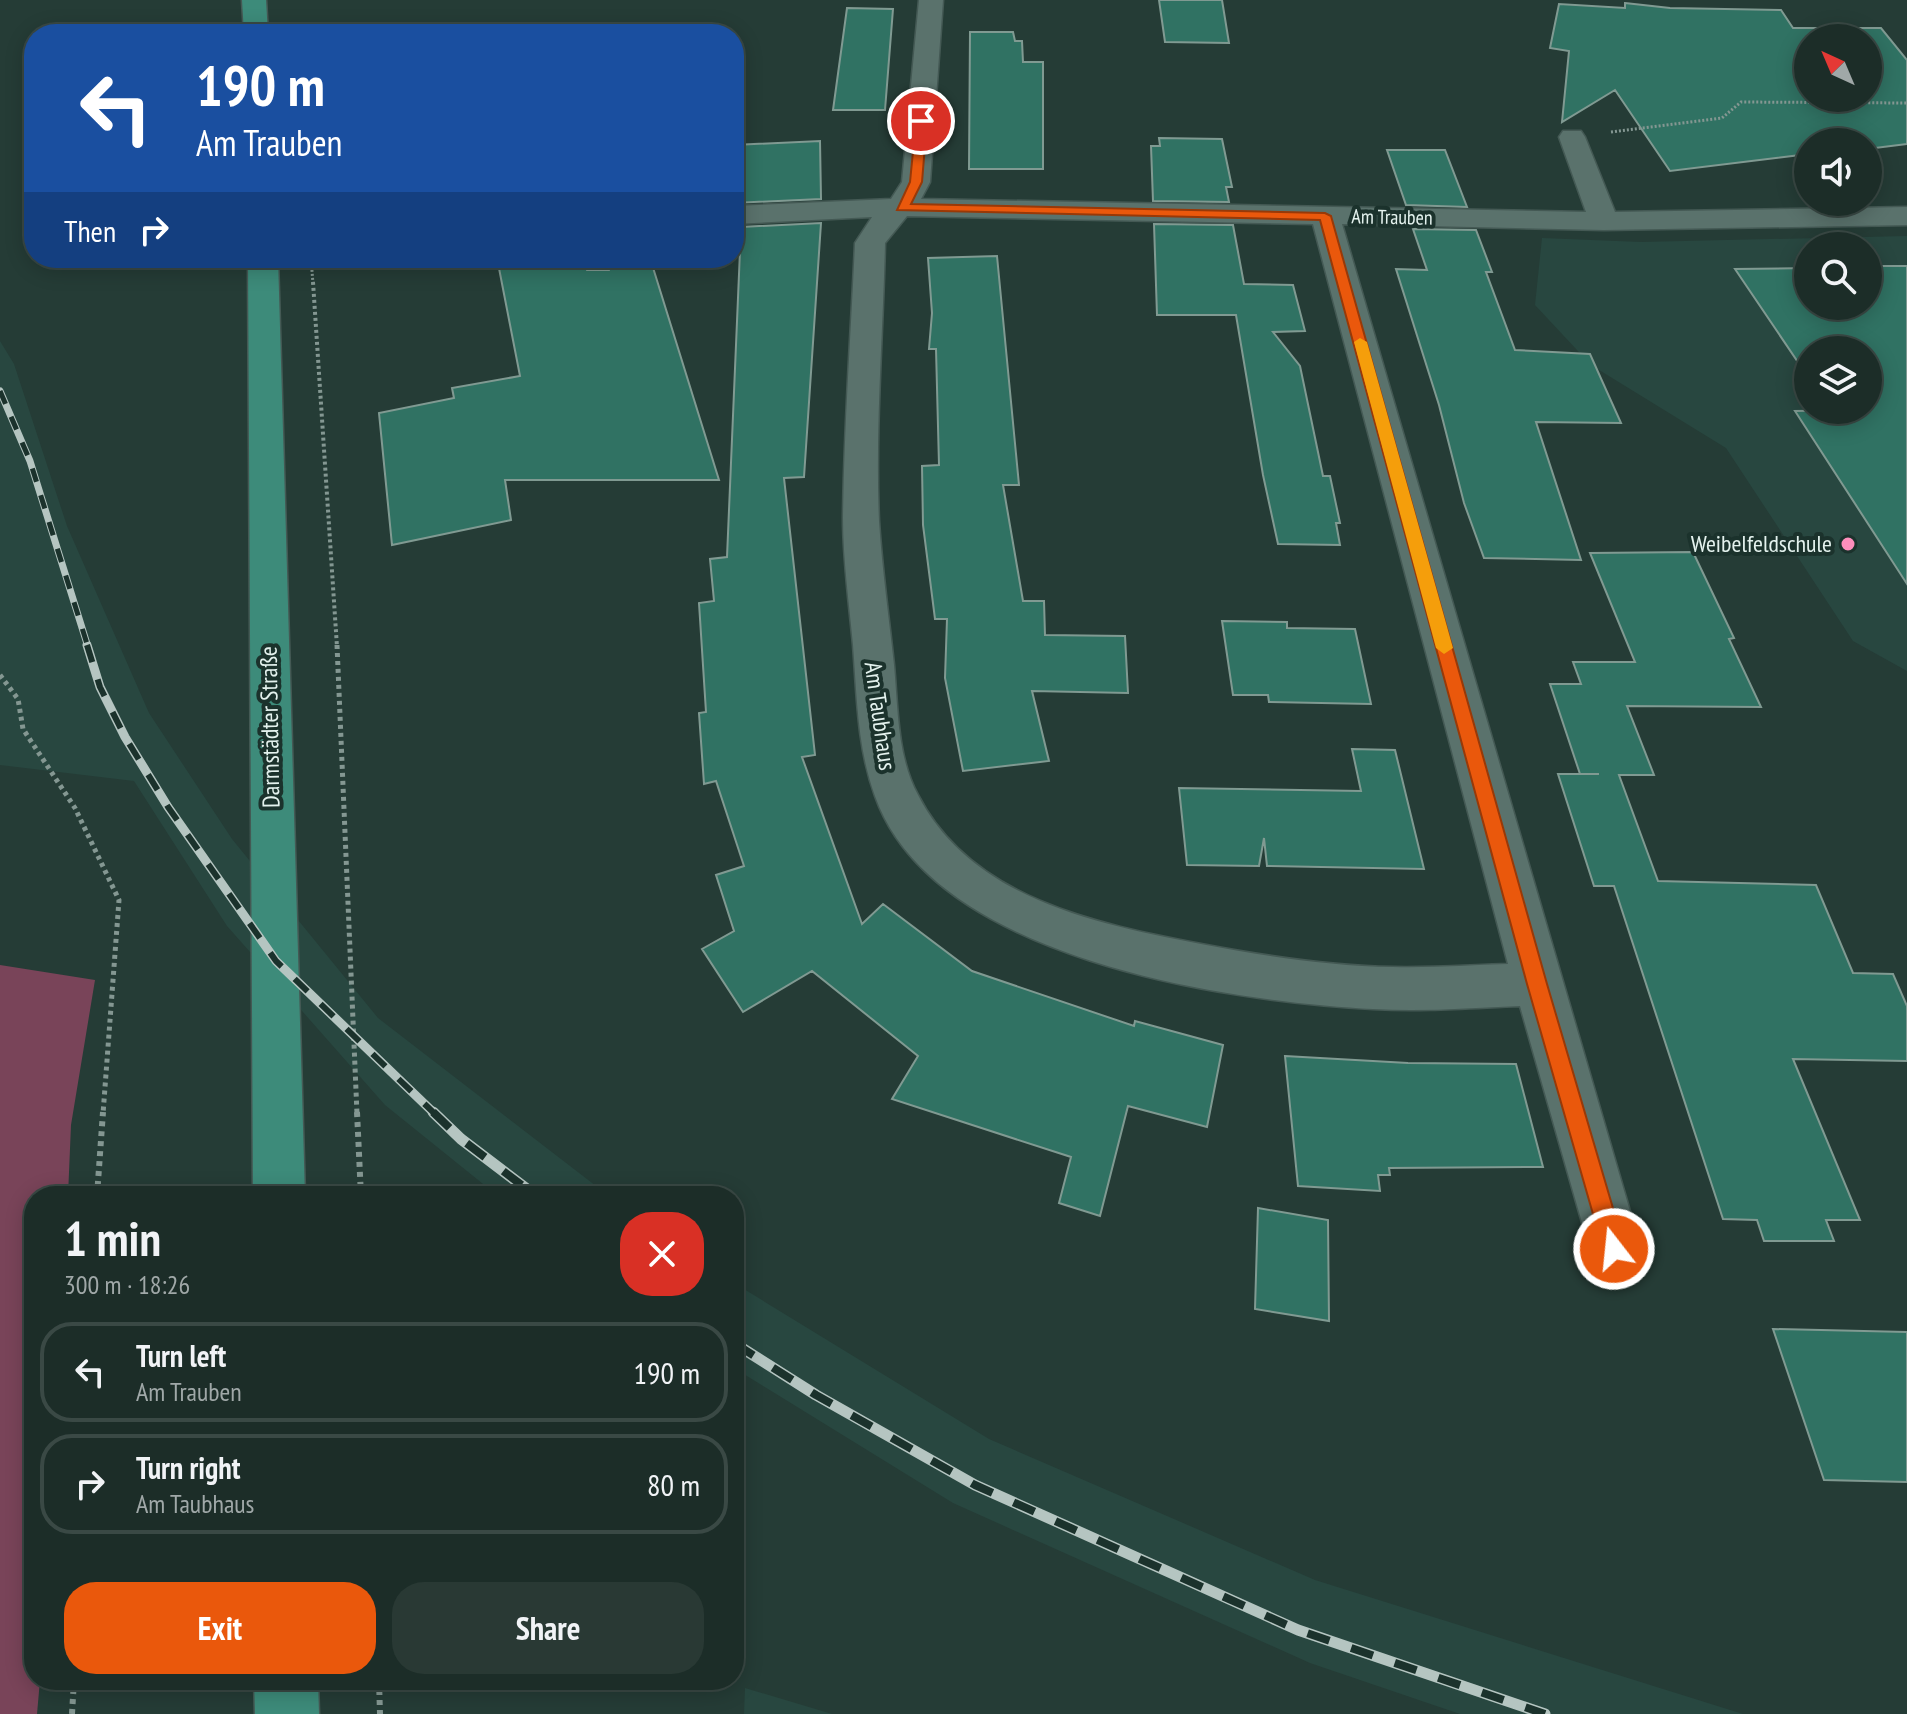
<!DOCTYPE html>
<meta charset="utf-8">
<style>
:root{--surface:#1c2d28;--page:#293934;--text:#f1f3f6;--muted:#a0a8a8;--line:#3a4945;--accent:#ea580c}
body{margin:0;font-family:"PT Sans Narrow",sans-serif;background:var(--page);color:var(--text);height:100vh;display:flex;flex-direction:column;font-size:30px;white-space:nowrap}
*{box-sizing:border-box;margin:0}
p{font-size:26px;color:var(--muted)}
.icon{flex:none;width:44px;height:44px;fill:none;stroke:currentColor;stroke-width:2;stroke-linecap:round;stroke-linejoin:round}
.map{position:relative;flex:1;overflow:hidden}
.drawer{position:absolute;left:24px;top:1186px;width:720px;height:504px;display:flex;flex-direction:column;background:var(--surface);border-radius:32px;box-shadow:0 4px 20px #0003,0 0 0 2px var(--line)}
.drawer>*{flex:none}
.guide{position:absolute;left:24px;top:24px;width:720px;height:244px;border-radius:32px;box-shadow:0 4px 20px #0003,0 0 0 2px var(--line);background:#1a4fa0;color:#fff;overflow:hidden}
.needle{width:52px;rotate:316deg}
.tools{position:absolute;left:1794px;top:24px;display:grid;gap:16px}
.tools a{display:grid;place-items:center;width:88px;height:88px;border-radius:50%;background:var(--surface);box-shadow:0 4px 20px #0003,0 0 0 2px var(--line);font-size:40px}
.pin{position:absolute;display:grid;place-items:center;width:68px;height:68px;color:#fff;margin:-34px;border:4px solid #fff;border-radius:50%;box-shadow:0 2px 8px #0007}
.me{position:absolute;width:88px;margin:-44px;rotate:344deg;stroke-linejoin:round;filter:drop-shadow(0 0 6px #0008)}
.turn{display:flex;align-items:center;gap:28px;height:168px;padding:0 40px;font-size:36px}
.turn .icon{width:104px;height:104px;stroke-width:2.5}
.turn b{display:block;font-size:56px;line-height:68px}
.then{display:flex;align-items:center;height:76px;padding:0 40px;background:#0003;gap:16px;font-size:30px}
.round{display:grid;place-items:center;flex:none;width:84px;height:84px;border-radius:32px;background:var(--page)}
.headline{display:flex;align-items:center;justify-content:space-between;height:136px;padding:0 40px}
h1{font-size:48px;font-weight:700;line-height:60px}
.button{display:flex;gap:16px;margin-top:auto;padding:16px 40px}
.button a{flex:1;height:92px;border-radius:32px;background:var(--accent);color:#fff;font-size:32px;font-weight:700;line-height:92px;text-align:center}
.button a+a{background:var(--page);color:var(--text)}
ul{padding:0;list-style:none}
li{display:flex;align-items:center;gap:24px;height:100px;margin:0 16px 12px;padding:0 24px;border:4px solid var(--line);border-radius:32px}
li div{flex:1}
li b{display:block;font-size:30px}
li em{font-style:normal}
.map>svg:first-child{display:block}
.built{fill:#284740;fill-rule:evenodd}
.green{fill:#794459}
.building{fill:#307263;stroke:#809a92;stroke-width:2;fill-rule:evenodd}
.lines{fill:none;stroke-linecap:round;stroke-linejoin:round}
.minor-casing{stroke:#445954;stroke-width:3}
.major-casing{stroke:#445954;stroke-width:3}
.path-far3{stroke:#849792;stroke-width:3;stroke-dasharray:2 2;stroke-linecap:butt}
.path-far2{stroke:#849792;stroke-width:4;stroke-dasharray:3 3;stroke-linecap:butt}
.path-far1{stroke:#849792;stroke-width:5;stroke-dasharray:4 4;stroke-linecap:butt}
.path{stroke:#849792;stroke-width:6;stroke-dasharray:5 5;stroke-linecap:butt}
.minor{fill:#5a726c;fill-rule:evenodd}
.major{fill:#3d8b7a;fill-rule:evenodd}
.rail-far2-casing{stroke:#b5c5c1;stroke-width:7}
.rail-far1-casing{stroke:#b5c5c1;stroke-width:9}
.rail-casing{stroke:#b5c5c1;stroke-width:11}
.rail-far2{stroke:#1b322c;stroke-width:5;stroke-dasharray:14;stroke-linecap:butt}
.rail-far1{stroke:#1b322c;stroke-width:6;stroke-dasharray:18;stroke-linecap:butt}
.rail{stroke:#1b322c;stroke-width:8;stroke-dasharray:23;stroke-linecap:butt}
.route{fill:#ea580c;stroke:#983908;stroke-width:2}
.slow{fill:#f59e0b}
.poi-dot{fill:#fe8ebc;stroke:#1b322c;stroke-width:3}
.labels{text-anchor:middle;stroke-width:8;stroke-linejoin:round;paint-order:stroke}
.far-street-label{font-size:20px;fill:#e4f2ee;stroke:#1b322c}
.poi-label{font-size:24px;fill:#e4f2ee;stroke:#1b322c;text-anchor:end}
.street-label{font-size:24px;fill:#e4f2ee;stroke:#1b322c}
</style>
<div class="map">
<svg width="1907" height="1714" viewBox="0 0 1907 1714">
<rect width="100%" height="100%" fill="#253c36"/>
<path class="built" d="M 1907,236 L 1907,671 L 1853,641 L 1726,448 L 1591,365 L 1535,305 L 1542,238 L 1641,242 ZM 1808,246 L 1868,246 L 1868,306 L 1808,306 ZM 1808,350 L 1868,350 L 1868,410 L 1808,410 Z
M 0,341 L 14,364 L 67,526 L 149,713 L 232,839 L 378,1018 L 609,1196 L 498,1196 L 385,1105 L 227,926 L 134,781 L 0,765 Z
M 734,1283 L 989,1439 L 1315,1580 L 1743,1714 L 1460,1714 L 1310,1663 L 953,1503 L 734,1368 Z
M 745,1688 L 832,1714 L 744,1714 Z"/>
<path class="green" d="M 0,965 L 95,980 L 71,1125 L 68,1196 L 34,1196 L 34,1680 L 40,1680 L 37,1714 L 0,1714 Z"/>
<path class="building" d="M 1159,0 L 1222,0 L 1229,43 L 1165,42 Z
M 1625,3 L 1670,8 L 1781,10 L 1793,28 L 1881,28 L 1907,60 L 1907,144 L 1875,148 L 1868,147 L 1868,142 L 1808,142 L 1808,154 L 1670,171 L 1615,90 L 1562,122 L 1569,51 L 1550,48 L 1559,4 L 1625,8 ZM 1808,38 L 1868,38 L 1868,98 L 1808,98 Z
M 847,8 L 893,9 L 885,110 L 833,110 Z
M 970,32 L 1013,32 L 1015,41 L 1022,41 L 1023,62 L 1043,62 L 1043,169 L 969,169 Z
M 1159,138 L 1222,139 L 1232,187 L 1226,187 L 1229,202 L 1153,201 L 1151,146 L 1160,146 Z
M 820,141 L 821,199 L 734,203 L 734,145 Z
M 1387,150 L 1445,150 L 1467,207 L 1406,205 Z
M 821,223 L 804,477 L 784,478 L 815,755 L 802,757 L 862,924 L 883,904 L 972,971 L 1134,1026 L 1135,1021 L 1223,1045 L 1207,1127 L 1128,1106 L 1100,1216 L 1059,1203 L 1071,1157 L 892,1099 L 918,1056 L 812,971 L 743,1012 L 702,949 L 734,931 L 716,875 L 744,866 L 716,781 L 704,784 L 699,713 L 706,712 L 699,603 L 714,601 L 710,559 L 727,557 L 741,227 Z
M 1154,224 L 1233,225 L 1244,284 L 1293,285 L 1305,331 L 1273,332 L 1300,366 L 1323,476 L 1330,476 L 1340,523 L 1336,523 L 1340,545 L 1278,544 L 1263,475 L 1236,315 L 1157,315 Z
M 1413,229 L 1476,230 L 1492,272 L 1486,272 L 1515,350 L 1590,354 L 1621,423 L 1536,422 L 1581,560 L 1484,558 L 1464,503 L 1439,405 L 1396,269 L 1427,270 Z
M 997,256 L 1019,485 L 1003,485 L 1023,601 L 1044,601 L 1045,635 L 1125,636 L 1128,693 L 1032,691 L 1049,761 L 963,771 L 945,678 L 947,619 L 935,619 L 923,525 L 922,466 L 939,465 L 936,349 L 929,349 L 932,313 L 928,258 Z
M 497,258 L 579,258 L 587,270 L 609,270 L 615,258 L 650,258 L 719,480 L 505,480 L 511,520 L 392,545 L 379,413 L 454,398 L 452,388 L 520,376 Z
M 1868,266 L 1907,266 L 1907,584 L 1795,411 L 1868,410 L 1868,350 L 1808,350 L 1808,377 L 1735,269 L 1808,268 L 1808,306 L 1868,306 Z
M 1693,552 L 1734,638 L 1729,639 L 1761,707 L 1627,706 L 1654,775 L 1619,775 L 1658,881 L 1816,885 L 1853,973 L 1893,974 L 1907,1006 L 1907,1061 L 1793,1059 L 1860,1220 L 1826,1220 L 1834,1241 L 1764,1241 L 1757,1220 L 1723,1219 L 1614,886 L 1594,886 L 1558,774 L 1599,774 L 1580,774 L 1550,684 L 1581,684 L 1573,662 L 1635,662 L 1590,553 Z
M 1222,621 L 1287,622 L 1287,628 L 1355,629 L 1371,704 L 1269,702 L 1268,695 L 1233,695 Z
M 1352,749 L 1395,750 L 1424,869 L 1267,866 L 1264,838 L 1259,866 L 1187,865 L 1179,788 L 1361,791 Z
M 1285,1056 L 1408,1063 L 1516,1064 L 1543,1167 L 1389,1168 L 1390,1175 L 1378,1175 L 1380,1191 L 1298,1186 Z
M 1258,1208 L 1328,1220 L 1329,1321 L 1255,1309 Z
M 1773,1329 L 1907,1332 L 1907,1482 L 1824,1480 Z"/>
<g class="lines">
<defs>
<path id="minor" d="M 919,0 L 943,0 L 930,182 L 921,199 L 1586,212 L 1559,137 L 1563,131 L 1581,131 L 1585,137 L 1615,212 L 1907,207 L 1907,225 L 1604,230 L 1342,224 L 1641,1249 L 1633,1268 L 1614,1276 L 1595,1268 L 1520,1006 C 1471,1008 1422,1012 1373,1009 C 1223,1001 932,958 875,796 C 857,747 857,696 853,645 C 849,603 843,560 843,518 C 844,426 851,334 855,243 L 872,217 L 734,224 L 734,206 L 891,199 L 902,182 ZM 907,216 L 1313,224 L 1508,964 C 1470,965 1432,968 1393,967 C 1329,966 1264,956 1201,944 C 1097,924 971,899 918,795 C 897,757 898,708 894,665 C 889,618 882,569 879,521 C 875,430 883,334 885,243 Z
M 582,258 L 612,258 L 613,261 L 609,267 L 587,267 Z"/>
<path id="major" d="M 242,0 L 266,0 L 268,34 L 244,34 Z
M 248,258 L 278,258 L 305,1196 L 253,1196 Z
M 254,1680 L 318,1680 L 319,1714 L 255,1714 Z"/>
</defs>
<use href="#minor" class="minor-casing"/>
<use href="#major" class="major-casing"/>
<path class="path-far3" d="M 1611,132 L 1722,118 L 1741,102 L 1907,103
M 311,258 L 313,284"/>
<path class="path-far2" d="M 313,282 L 337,647"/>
<path class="path-far1" d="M 337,645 L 357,1114
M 0,675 L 18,699 L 23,729 L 75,808 L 119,900 L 103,1114"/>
<path class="path" d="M 357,1112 L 361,1196
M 97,1196 L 103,1112
M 379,1680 L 380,1714
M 72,1714 L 74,1680"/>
<use href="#minor" class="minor"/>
<use href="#major" class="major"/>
<defs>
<path id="rail-far2" d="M 0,391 L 30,461 L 88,647"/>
<path id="rail-far1" d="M 87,645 L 100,687 L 125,737 L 168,807 L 276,961 L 435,1114"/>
<path id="rail" d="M 433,1112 L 461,1139 L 536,1196
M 734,1343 L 816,1395 L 975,1485 L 1298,1630 L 1545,1714"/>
</defs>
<use href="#rail-far2" class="rail-far2-casing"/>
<use href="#rail-far1" class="rail-far1-casing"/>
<use href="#rail" class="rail-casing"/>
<use href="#rail-far2" class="rail-far2"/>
<use href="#rail-far1" class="rail-far1"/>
<use href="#rail" class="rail"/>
</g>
<path class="route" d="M 921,118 L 927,121 L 922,182 L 911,204 L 1325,213 L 1331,216 L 1547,984 L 1625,1249 L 1622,1257 L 1614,1260 L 1606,1257 L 1603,1249 L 1527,984 L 1320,220 L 897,210 L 910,182 L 916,121 Z"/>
<path class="slow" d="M 1360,338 L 1367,342 L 1453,648 L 1444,654 L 1436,648 L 1354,342 Z"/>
<circle class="poi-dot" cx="1848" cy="544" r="8"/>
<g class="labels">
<g class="far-street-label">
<text transform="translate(1392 217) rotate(1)" y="7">Am Trauben</text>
</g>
<g class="poi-label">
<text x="1832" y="552">Weibelfeldschule</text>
</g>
<g class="street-label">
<text transform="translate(880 716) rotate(82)" y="8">Am Taubhaus</text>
<text transform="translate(270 727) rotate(-91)" y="8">Darmstädter Straße</text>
</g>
</g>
</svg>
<div class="tools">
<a><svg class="needle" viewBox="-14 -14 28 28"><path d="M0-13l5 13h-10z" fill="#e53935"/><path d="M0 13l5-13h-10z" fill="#a0a8a8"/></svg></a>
<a><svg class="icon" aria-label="sound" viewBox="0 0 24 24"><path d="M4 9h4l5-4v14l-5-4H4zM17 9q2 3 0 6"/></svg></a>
<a><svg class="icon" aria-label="search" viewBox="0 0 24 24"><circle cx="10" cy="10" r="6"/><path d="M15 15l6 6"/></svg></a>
<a><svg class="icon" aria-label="layers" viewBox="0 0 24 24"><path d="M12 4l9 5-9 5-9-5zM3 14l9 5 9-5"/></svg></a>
</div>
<div class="pin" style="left:921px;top:121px;background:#d93025"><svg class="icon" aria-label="arrive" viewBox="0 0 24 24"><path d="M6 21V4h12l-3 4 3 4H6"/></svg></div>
<svg class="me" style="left:1614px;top:1249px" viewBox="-20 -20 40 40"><circle r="17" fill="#ea580c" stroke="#fff" stroke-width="3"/><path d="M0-11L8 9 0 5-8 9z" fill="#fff"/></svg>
<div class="guide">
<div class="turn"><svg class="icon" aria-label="left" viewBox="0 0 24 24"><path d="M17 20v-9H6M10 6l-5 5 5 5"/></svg><div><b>190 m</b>Am Trauben</div></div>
<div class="then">Then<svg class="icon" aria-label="right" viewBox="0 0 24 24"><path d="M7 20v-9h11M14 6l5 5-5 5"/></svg></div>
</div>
<section class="drawer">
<div class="headline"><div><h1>1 min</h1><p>300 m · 18:26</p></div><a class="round" style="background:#d93025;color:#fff"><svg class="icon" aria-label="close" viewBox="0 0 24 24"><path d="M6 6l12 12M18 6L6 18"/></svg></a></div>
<ul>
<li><svg class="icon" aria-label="left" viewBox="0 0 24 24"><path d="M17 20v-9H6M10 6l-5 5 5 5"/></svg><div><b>Turn left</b><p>Am Trauben</p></div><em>190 m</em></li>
<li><svg class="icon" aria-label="right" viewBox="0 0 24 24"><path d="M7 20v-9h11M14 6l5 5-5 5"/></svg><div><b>Turn right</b><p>Am Taubhaus</p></div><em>80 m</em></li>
</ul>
<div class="button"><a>Exit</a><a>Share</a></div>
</section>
</div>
